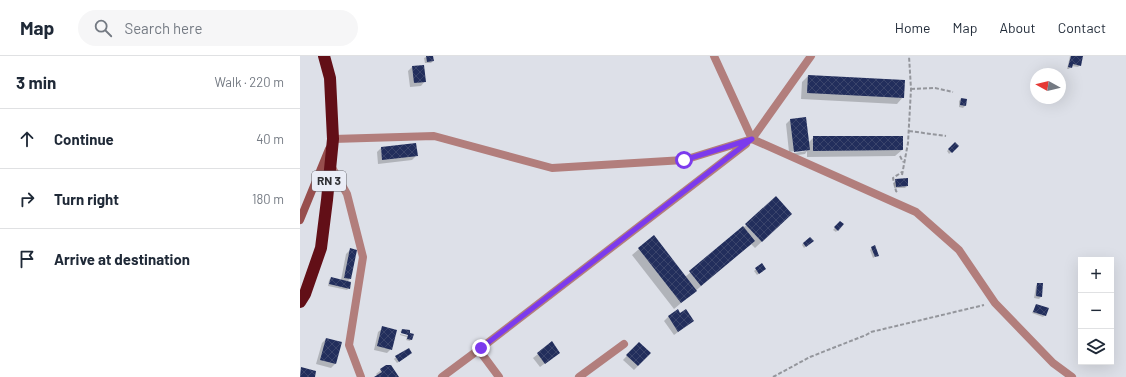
<!DOCTYPE html>
<meta charset="utf-8">
<style>
body{margin:0;font-family:Barlow,sans-serif;background:#f6f6f7;color:#1f2937}
.controls{position:absolute;right:12px;bottom:12px;display:grid;overflow:hidden;border-radius:0px;box-shadow:0 4px 16px #0002}
.controls button{width:36px;height:36px;display:grid;place-items:center;padding:0;border:0;border-bottom:1px solid #e0e1e3;background:#fff;color:#1f2937;font:20px sans-serif}
.compass{position:absolute;left:730px;top:12px;width:36px;height:36px;border-radius:50%;background:#fff;box-shadow:0 4px 16px #0002;rotate:278deg}
.stop{position:absolute;width:12px;height:12px;margin:-9px;border:3px solid #7c3aed;border-radius:50%;background:#fff}
.stop.end{background:#7c3aed;border-color:#fff;box-shadow:0 1px 4px #0008}
.list{margin:0;padding:0;list-style:none}
h2{display:flex;justify-content:space-between;align-items:center;height:52px;margin:0;padding:0 16px;font-size:17px}
h2 small{font-size:13px;font-weight:400;color:#747a83}
.list li{display:grid;grid-template-columns:26px 1fr auto;gap:12px;align-items:center;box-sizing:border-box;height:60px;padding:0 16px;border-top:1px solid #e0e1e3}
.list b{display:block;font-size:15px;white-space:nowrap}
.list em{font-size:13px;font-style:normal;color:#747a83}
.icon{flex:none;width:22px;height:22px;fill:none;stroke:currentColor;stroke-width:2;stroke-linecap:round;stroke-linejoin:round}
.map{position:relative;flex:none;width:826px;height:321px;overflow:hidden}
header{display:flex;align-items:center;gap:24px;box-sizing:border-box;height:56px;padding:0 20px;background:#fff;border-bottom:1px solid #e0e1e3}
header strong{font-size:19px}
nav{display:flex;gap:22px;margin-inline-start:auto;font-size:14px}
.search{width:280px;height:36px;background:#f6f6f7;display:flex;align-items:center;gap:10px;box-sizing:border-box;padding:0 14px;border-radius:22px;color:#747a83;font-size:15px}
main{display:flex}
aside{flex:1;background:#fff}
.map>svg:first-child{display:block}
.shadow{fill:#0003}
.building{fill:url(#building-cross-hatch)}
.lines{fill:none;stroke-linecap:round;stroke-linejoin:round}
.path{stroke:#94969c;stroke-width:2;stroke-dasharray:4 2;stroke-linecap:butt}
.street{stroke:#b27e7c;stroke-width:8}
.secondary{stroke:#974e4d;stroke-width:8}
.highway{stroke:#620f17;stroke-width:12}
.route{stroke:#7c3aed;stroke-width:5}
.labels{text-anchor:middle;stroke-width:4;stroke-linejoin:round;paint-order:stroke}
.shield{fill:#eaedf6;stroke:#68696f;stroke-width:1}
.shield-label{font-size:12px;font-weight:bold;fill:#303135}
</style>
<header>
<strong>Map</strong>
<div class="search"><svg class="icon" aria-label="search" viewBox="0 0 24 24"><circle cx="10" cy="10" r="6"/><path d="M15 15l6 6"/></svg>Search here</div>
<nav><a>Home</a><a>Map</a><a>About</a><a>Contact</a></nav>
</header>
<main>
<aside>
<h2>3 min<small>Walk · 220 m</small></h2>
<ul class="list">
<li><svg class="icon" aria-label="ahead" viewBox="0 0 24 24"><path d="M12 20V5M6 11l6-6 6 6"/></svg><div><b>Continue</b></div><em>40 m</em></li>
<li><svg class="icon" aria-label="right" viewBox="0 0 24 24"><path d="M7 20v-9h11M14 6l5 5-5 5"/></svg><div><b>Turn right</b></div><em>180 m</em></li>
<li><svg class="icon" aria-label="arrive" viewBox="0 0 24 24"><path d="M6 21V4h12l-3 4 3 4H6"/></svg><div><b>Arrive at destination</b></div></li>
</ul>
</aside>
<div class="map">
<svg width="826" height="321" viewBox="0 0 826 321">
<defs>
<pattern id="building-cross-hatch" width="8" height="8" patternUnits="userSpaceOnUse"><rect width="8" height="8" fill="#222e5c"/><path d="M0 0l8 8M0 8l8-8" fill="none" stroke="#3a446b"/></pattern>
</defs>
<rect width="100%" height="100%" fill="#dde0e8"/>
<path class="shadow" d="M132 0 133 5 131 7H125L124 2 126 1Z
M770 0H782L780 9 778 11 771 10 769 13H767Z
M112 11 125 25 121 30 110 31 108 15Z
M508 20 604 25 603 41 597 48 501 43 502 26Z
M661 43 665 50 663 52 659 51V45Z
M490 64 508 87 514 81H602V94L595 100 507 101V95L505 98 490 100V98L506 95V93L489 96 486 68Z
M655 87 658 90 649 98 647 95Z
M115 88 116 100 112 104 78 108 77 96 81 92Z
M596 124 607 130 605 132H594V126Z
M476 141 484 165 455 192 451 188 374 253 332 199 339 193 385 221 443 172Z
M540 166 542 169 536 176 533 174Z
M512 185 504 192 502 189 503 187Z
M572 192 578 199 573 202 570 194Z
M50 194V223L47 226 49 232 47 234 28 230 29 224 31 222 41 224 46 198Z
M462 208 463 215 457 219 454 215Z
M738 228 741 241 739 243 734 242 736 230Z
M736 249 745 259 743 261 732 257Z
M380 259 393 265 374 279 364 265 368 261Z
M83 272 91 293 87 297 74 294 78 276Z
M102 274 108 278 111 283 110 285 106 284 107 281 100 279V278L108 280V278L100 276Z
M26 283 41 287 35 308 31 312 16 308 22 287Z
M335 291 338 310 334 314 323 304Z
M259 297 240 311 233 302 238 298Z
M109 299 97 307 94 303 96 301Z
M81 314 98 321H76L78 320 76 318Z"/>
<path class="building" d="M126 0H133L134 5 127 6Z
M771 0H783L781 10 773 8 772 12 768 11Z
M124 9 126 26 114 27 112 10Z
M508 19 605 24 604 42 507 37Z
M661 42 667 43 666 50 660 49Z
M506 61 510 94 494 96 490 63Z
M513 80H603V94L513 95Z
M655 86 659 90 652 97 648 93Z
M116 87 118 100 82 104 81 91Z
M608 122V130L596 131 595 123Z
M476 140 492 158 462 186 445 168Z
M540 165 544 168 538 175 534 171Z
M443 170 455 185 401 230 389 215Z
M354 179 397 235 381 247 338 192Z
M510 181 514 185 506 191 503 187Z
M575 189 579 200 575 201 571 191Z
M50 192 57 194 51 223 44 222Z
M462 207 466 213 459 218 455 212Z
M31 221 51 226 50 233 29 228Z
M737 227H743L742 241 736 240Z
M736 248 749 252 746 260 733 256Z
M378 253 380 257 386 253 394 265 378 276 368 260Z
M82 270 97 274 92 294 77 290Z
M102 273 110 274V277L114 278 112 284 107 283 108 279 101 277Z
M26 282 42 286 36 308 20 304Z
M252 285 260 297 245 308 237 297Z
M339 286 351 297 338 310 326 299Z
M109 292 112 297 99 306 95 300Z
M86 309H91L99 321H74L82 316 80 313Z
M1 311 16 315 15 321H0Z"/>
<g class="lines">
<path class="path" d="M611 33 635 32 653 36
M609 75 646 80
M600 100 603 106
M602 119 608 87 611 33 609 0
M597 136 596 135 593 122 602 116
M473 321 510 301 566 279 571 276 684 249"/>
<path class="street" d="M414 0 452 83 616 156 659 194 695 247 753 307 772 321
M33 83 134 80 252 112 384 104 452 83 511 0
M30 108 47 138 63 201 49 289 61 321
M179 294 199 321
M142 321 181 292 446 88
M279 321 324 288"/>
<path class="secondary" d="M0 164 29 93"/>
<path class="highway" d="M0 246 5 238 21 192 27 144 33 83 30 22 24 0"/>
</g>
<g class="lines">
<path class="route" d="M181 292 452 83 384 104"/>
</g>
<g class="labels">
<rect class="shield" x="12" y="115" width="34" height="20" rx="3"/>
<g class="shield-label">
<text x="29" y="129">RN 3</text>
</g>
</g>
</svg>
<div class="controls">
<button>+</button>
<button>−</button>
<button><svg class="icon" aria-label="layers" viewBox="0 0 24 24"><path d="M12 4l9 5-9 5-9-5zM3 14l9 5 9-5"/></svg></button>
</div>
<svg class="compass" viewBox="-18 -18 36 36"><path d="M0-13l5 13h-10z" fill="#e53935"/><path d="M0 13l5-13h-10z" fill="#747a83"/></svg>
<div class="stop" style="left:384px;top:104px"></div>
<div class="stop end" style="left:181px;top:292px"></div>
</div>
</main>
